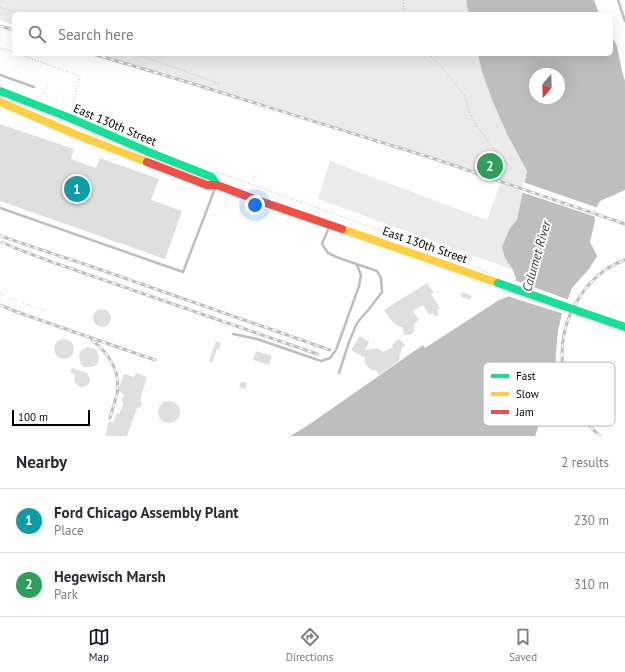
<!DOCTYPE html>
<style>
body{margin:0;font-family:"PT Sans",sans-serif;background:#f7f7f7;color:#2b2b33}
.compass{position:absolute;left:529px;top:68px;width:36px;height:36px;border-radius:50%;background:#fff;box-shadow:0 4px 16px #0002;rotate:199deg}
.scale{position:absolute;left:12px;bottom:10px;width:78px;box-sizing:border-box;padding-left:4px;border:2px solid #000;border-top:0;font-size:11px;line-height:14px;white-space:nowrap;color:#000;-webkit-text-stroke:3px #fff;paint-order:stroke}
.you{position:absolute;left:255px;top:205px;width:14px;height:14px;margin:-10px;border:3px solid #fff;border-radius:50%;background:#1a73e8;box-shadow:0 0 0 6px #1a73e833}
.badge{display:grid;place-items:center;width:26px;height:26px;border-radius:50%;background:#111827;color:#fff;font-size:13px;font-weight:700}
.pin{position:absolute;translate:-50% -50%;border:2px solid #fff;box-shadow:0 1px 4px #0006}
.list{margin:0;padding:0;list-style:none}
h2{display:flex;justify-content:space-between;align-items:center;height:52px;margin:0;padding:0 16px;font-size:17px}
h2 small{font-size:13px;font-weight:400;color:#7c7c81}
.list li{display:grid;grid-template-columns:26px 1fr auto;gap:12px;align-items:center;box-sizing:border-box;height:64px;padding:0 16px;border-top:1px solid #e1e1e2}
.list b{display:block;font-size:15px;white-space:nowrap}
.list p{margin:0;font-size:13px;white-space:nowrap;color:#7c7c81}
.list em{font-size:13px;font-style:normal;color:#7c7c81}
.icon{flex:none;width:22px;height:22px;fill:none;stroke:currentColor;stroke-width:2;stroke-linecap:round;stroke-linejoin:round}
.map{position:relative;flex:none;width:625px;height:436px;overflow:hidden}
.search{position:absolute;background:#fff;box-shadow:0 4px 16px #0002;left:12px;right:12px;top:12px;height:44px;display:flex;align-items:center;gap:10px;box-sizing:border-box;padding:0 14px;border-radius:6px;color:#7c7c81;font-size:15px}
.sheet{height:180px;background:#fff}
nav{display:flex;justify-content:space-around;align-items:center;box-sizing:border-box;height:56px;border-top:1px solid #e1e1e2;background:#fff;font-size:11px;color:#7c7c81}
nav a{display:grid;justify-items:center;gap:2px}
nav .on{color:#111827}
.map>svg:first-child{display:block}
.green{fill:#ebebeb}
.water{fill:#bebebe;fill-rule:evenodd}
.pier{fill:#fff}
.building{fill:#dfdfdf}
.lines{fill:none;stroke-linecap:round;stroke-linejoin:round}
.path{stroke:#b9b9b9;stroke-width:1;stroke-dasharray:1 2;stroke-linecap:butt}
.lane{stroke:#bebebe;stroke-width:2.5}
.fast{stroke:#16e098;stroke-width:8}
.slow{stroke:#ffcf43;stroke-width:8}
.jam{stroke:#f24e42;stroke-width:8}
.rail-casing{stroke:#bebebe;stroke-width:3}
.rail{stroke:#fff;stroke-width:1.5;stroke-dasharray:4.5;stroke-linecap:butt}
.fast-bridge{stroke:#16e098;stroke-width:8}
.labels{text-anchor:middle;stroke-width:4;stroke-linejoin:round;paint-order:stroke}
.street-label{font-size:12px;fill:#000;stroke:#fff}
.water-label{font-size:13px;font-style:italic;fill:#434343;stroke:#fff}
.key{fill:#fff;stroke:#b2b2b2;stroke-width:1}
.key-label{font-size:11px;fill:#000}
</style>
<div class="map">
<svg width="625" height="436" viewBox="0 0 625 436">
<rect width="100%" height="100%" fill="#fff"/>
<path class="green" d="M0 0H466L469 14H14V25L0 20Z
M98 54H478L482 72 493 102 507 134 527 171 517 220 510 228 505 258 513 270 318 199 330 161 487 220 501 181 398 147 131 65Z"/>
<path class="water" d="M466 0H594L599 14H469Z
M611 35 617 46 622 71 625 81V190L600 201 594 212 595 221 590 242 597 256 589 269 572 288 562 314 558 331 556 354 554 383 535 436H290L307 426 423 345 425 348 499 300 510 296 516 278 513 270 505 258 502 247 510 228 517 220 527 171 507 134 493 102 482 72 478 54H611ZM535 74H559V98H535Z"/>
<path class="pier" d="M523 182 598 208 596 213V217L521 192Z
M514 280 569 300 564 314 510 297 508 295Z"/>
<path class="building" d="M0 124 74 149 71 159 96 168 100 158 159 179 151 200 182 211 165 259 0 201Z
M427 283 434 293 431 294 440 308 437 310 439 314 435 317 433 313 429 315 423 305 413 311 419 320 414 324V332L410 335H404L403 328 394 324 384 310Z
M462 292 472 296 469 300 460 296Z
M93 318a9 9 0 1 1 18 0a9 9 0 1 1-18 0Z
M360 336 369 342 365 350 377 348 383 352 393 347 392 345 398 339 401 341V340L405 345 402 348 399 359 400 360 379 375 376 370H373L369 368 365 363V358L351 350Z
M54 349a10 10 0 1 1 20 0a10 10 0 1 1-20 0Z
M216 341 221 343 219 350 217 349 212 363 209 361Z
M88 347 95 349 97 351 99 358 97 364 94 366 91 367H84L80 362 79 354 82 350Z
M256 351 272 356 269 365 253 360Z
M72 368 87 373 90 378V381L88 385 83 387H80L76 384 74 379 75 374 70 372Z
M136 373 147 377 140 400 142 403V405L141 407 137 408 127 436H108L105 435 109 421 113 423 117 413 119 414 123 405 122 400 124 395 121 393V392L118 391 124 374 134 377Z
M241 382 247 383 245 389 239 387Z
M158 412a11 11 0 1 1 22 0a11 11 0 1 1-22 0Z"/>
<g class="lines">
<path class="path" d="M403 0 404 14
M0 7 20 14
M0 48 14 52
M18 54 80 76 73 103 72 112
M136 54 221 84
M429 54 442 67 464 95 470 113 476 125 501 158 512 168
M44 94 48 84
M217 172 393 235 491 274
M0 294 4 295
M9 298 18 301
M23 303 32 306
M37 308 46 311"/>
<path class="lane" d="M618 0 625 21
M0 75 34 87
M0 208 183 272 216 186
M329 227 322 244 328 253 339 258 377 271 381 278 382 292 369 309 357 323 349 342 339 373
M233 334 257 339 321 361 330 358 336 350 359 286 361 275 357 265"/>
<path class="fast" d="M0 91 70 118 151 153 212 177 217 185
M581 312 625 327"/>
<path class="slow" d="M0 102 77 135 147 162
M342 229 498 283"/>
<path class="jam" d="M147 162 207 185H217L257 200 342 229"/>
<g class="rail-casing">
<path id="rail" d="M0 26 14 30
M93 54 184 81 435 159 625 224
M0 236 90 266 330 350
M2 242 15 248 52 262 317 354
M0 305 17 312 155 360
M92 340C109 353 121 372 117 394 115 402 112 410 110 418
M600 436C556 397 549 335 586 288 596 276 610 265 625 260"/>
</g>
<use href="#rail" class="rail"/>
<path class="fast-bridge" d="M498 283 581 312"/>
</g>
<g class="labels">
<g class="street-label">
<text transform="translate(115 125) rotate(23)" y="4">East 130th Street</text>
<text transform="translate(425 245) rotate(19)" y="4">East 130th Street</text>
</g>
<g class="water-label">
<text transform="translate(536 256) rotate(-74)" y="5">Calumet River</text>
</g>
</g>
<rect x="483" y="362" width="132" height="64" rx="6" class="key"/>
<rect x="491" y="374" width="18" height="4" fill="#16e098"/>
<rect x="491" y="392" width="18" height="4" fill="#ffcf43"/>
<rect x="491" y="410" width="18" height="4" fill="#f24e42"/>
<g class="key-label">
<text x="516" y="380">Fast</text>
<text x="516" y="398">Slow</text>
<text x="516" y="416">Jam</text>
</g>
</svg>
<svg class="compass" viewBox="-18 -18 36 36"><path d="M0-13l5 13h-10z" fill="#e53935"/><path d="M0 13l5-13h-10z" fill="#7c7c81"/></svg>
<div class="scale">100 m</div>
<div class="you"></div>
<div class="pin badge" style="left:77px;top:189px;background:#0f9aa8">1</div>
<div class="pin badge" style="left:490px;top:166px;background:#2e9e5b">2</div>
<div class="search"><svg class="icon" aria-label="search" viewBox="0 0 24 24"><circle cx="10" cy="10" r="6"/><path d="M15 15l6 6"/></svg>Search here</div>
</div>
<section class="sheet">
<h2>Nearby<small>2 results</small></h2>
<ul class="list">
<li><span class="badge" style="background:#0f9aa8">1</span><div><b>Ford Chicago Assembly Plant</b><p>Place</p></div><em>230 m</em></li>
<li><span class="badge" style="background:#2e9e5b">2</span><div><b>Hegewisch Marsh</b><p>Park</p></div><em>310 m</em></li>
</ul>
</section>
<nav>
<a class="on"><svg class="icon" aria-label="map" viewBox="0 0 24 24"><path d="M3 6l6-2 6 2 6-2v14l-6 2-6-2-6 2zM9 4v14M15 6v14"/></svg>Map</a>
<a><svg class="icon" aria-label="directions" viewBox="0 0 24 24"><path d="M12 3l9 9-9 9-9-9zM9 14v-3h6M13 9l2 2-2 2"/></svg>Directions</a>
<a><svg class="icon" aria-label="saved" viewBox="0 0 24 24"><path d="M7 4h10v16l-5-4-5 4z"/></svg>Saved</a>
</nav>
